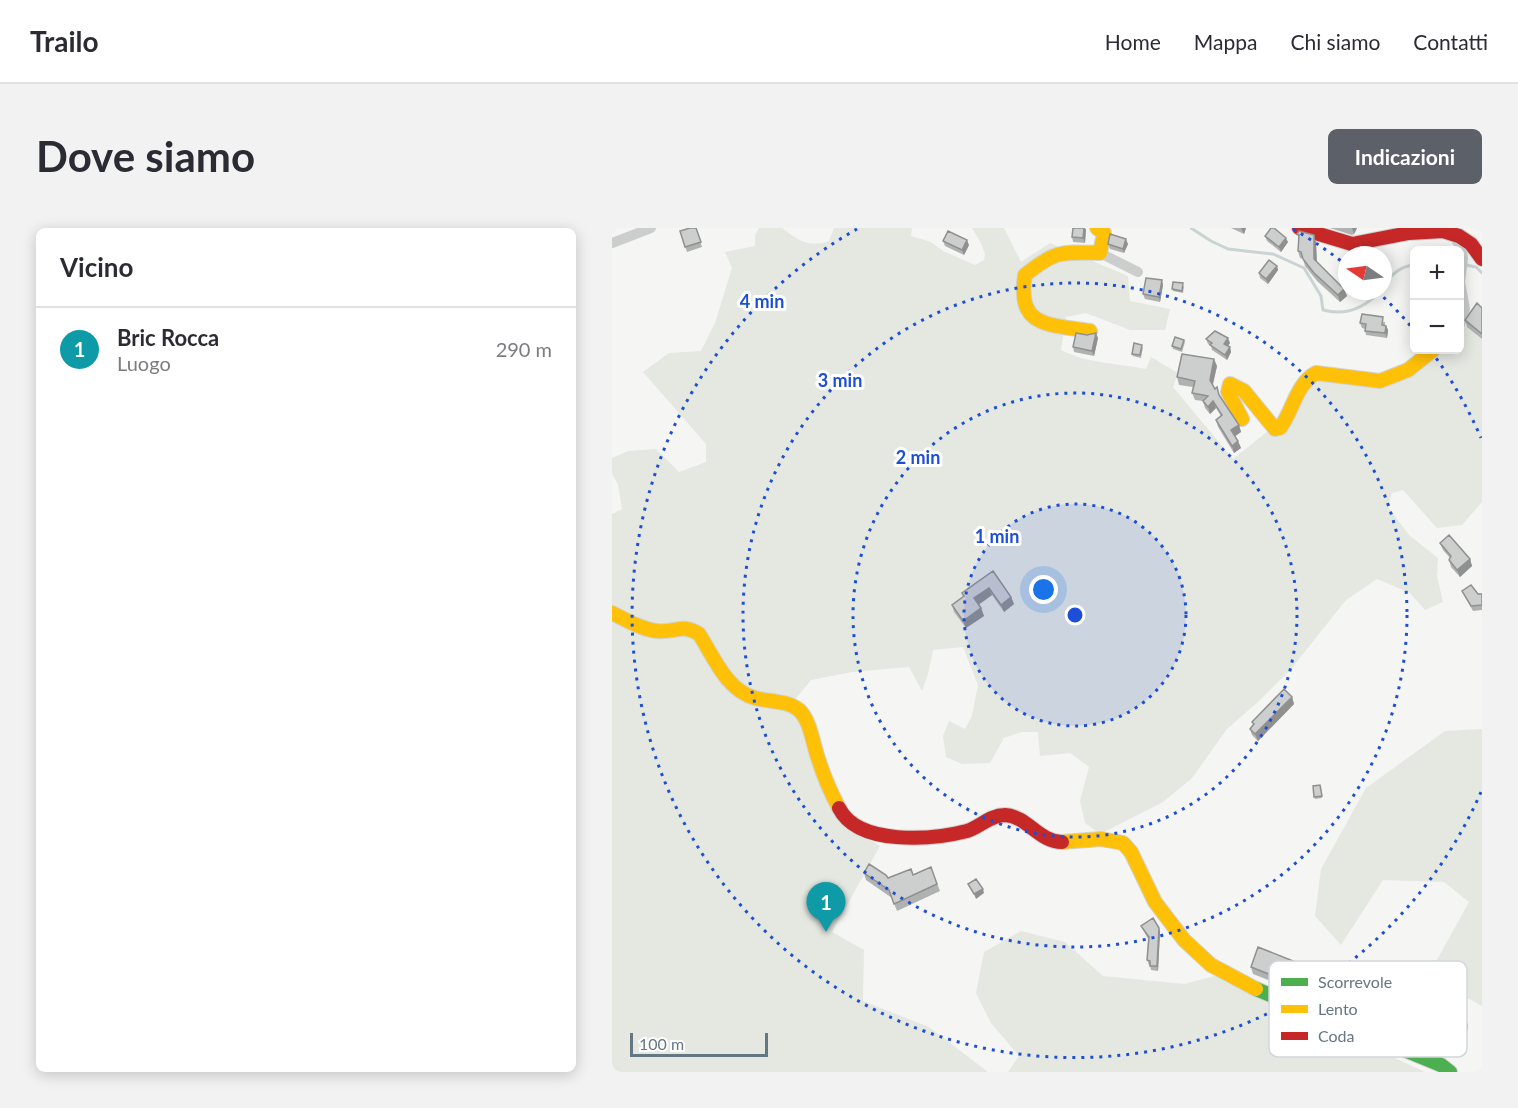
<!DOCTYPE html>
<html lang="it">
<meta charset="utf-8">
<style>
body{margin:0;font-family:Lato,sans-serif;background:#f2f2f3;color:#2b2b33}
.controls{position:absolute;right:18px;top:18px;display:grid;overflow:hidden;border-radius:9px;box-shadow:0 3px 15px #0003}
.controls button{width:54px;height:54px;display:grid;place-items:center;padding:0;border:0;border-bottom:2px solid #e1e1e2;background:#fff;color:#2b2b33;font:30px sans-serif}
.compass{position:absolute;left:726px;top:18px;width:54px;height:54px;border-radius:50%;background:#fff;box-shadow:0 3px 15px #0003;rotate:283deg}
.scale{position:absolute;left:18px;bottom:15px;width:138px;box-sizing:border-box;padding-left:6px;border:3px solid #657783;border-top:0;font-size:16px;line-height:21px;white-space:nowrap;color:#657783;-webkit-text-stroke:4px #fff;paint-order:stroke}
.you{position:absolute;left:432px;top:362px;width:21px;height:21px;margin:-15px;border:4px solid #fff;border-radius:50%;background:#1a73e8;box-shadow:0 0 0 9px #1a73e833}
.badge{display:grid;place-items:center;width:39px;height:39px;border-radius:50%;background:#5c6169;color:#fff;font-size:20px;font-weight:700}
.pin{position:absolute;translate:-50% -50px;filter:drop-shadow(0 2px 3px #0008)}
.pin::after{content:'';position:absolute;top:32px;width:21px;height:18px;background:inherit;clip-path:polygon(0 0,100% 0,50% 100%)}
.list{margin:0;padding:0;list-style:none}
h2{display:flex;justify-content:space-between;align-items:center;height:78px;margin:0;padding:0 24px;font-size:26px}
h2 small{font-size:20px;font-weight:400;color:#7c7c81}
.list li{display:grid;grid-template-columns:39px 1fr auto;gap:18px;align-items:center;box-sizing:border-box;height:84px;padding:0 24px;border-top:2px solid #e1e1e2}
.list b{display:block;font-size:22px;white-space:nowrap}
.list p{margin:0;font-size:20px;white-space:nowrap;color:#7c7c81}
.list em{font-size:20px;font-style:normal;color:#7c7c81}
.map{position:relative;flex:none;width:870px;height:844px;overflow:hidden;border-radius:9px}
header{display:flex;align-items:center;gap:36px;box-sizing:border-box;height:84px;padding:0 30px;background:#fff;border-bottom:2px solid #e1e1e2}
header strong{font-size:28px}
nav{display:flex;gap:33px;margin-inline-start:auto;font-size:21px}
.intro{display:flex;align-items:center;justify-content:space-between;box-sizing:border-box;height:144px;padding:0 36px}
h1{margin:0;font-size:42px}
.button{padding:15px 27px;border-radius:9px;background:#5c6169;color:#fff;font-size:21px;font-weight:700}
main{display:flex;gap:36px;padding:0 36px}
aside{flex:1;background:#fff;border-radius:9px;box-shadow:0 3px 15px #0003}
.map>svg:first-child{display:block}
.green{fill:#e4e8e1}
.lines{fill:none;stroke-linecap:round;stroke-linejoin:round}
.stream{stroke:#cad3d4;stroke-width:3}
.fast-casing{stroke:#d2d3d4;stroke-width:16}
.slow-casing{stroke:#d2d3d4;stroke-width:16}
.jam-casing{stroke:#d2d3d4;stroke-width:16}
.street{stroke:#cccece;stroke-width:10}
.fast{stroke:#4caf50;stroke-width:14}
.slow{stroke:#ffc107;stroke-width:14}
.jam{stroke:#c62828;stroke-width:14}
.wall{fill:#b0b1b1}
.shaded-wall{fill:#909090}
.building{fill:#cdcece;stroke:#909090;stroke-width:1.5}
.ring{fill:none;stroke:#1d4ed8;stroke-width:3;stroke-dasharray:3 6}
.key{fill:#fff;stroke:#d1d6da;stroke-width:1.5}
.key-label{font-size:16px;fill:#657783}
.centre{fill:#1d4ed8;stroke:#fff;stroke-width:3}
.ring-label{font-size:18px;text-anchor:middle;font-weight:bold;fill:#1d4ed8;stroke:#fff;stroke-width:6;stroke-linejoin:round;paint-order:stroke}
</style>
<header>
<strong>Trailo</strong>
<nav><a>Home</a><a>Mappa</a><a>Chi siamo</a><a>Contatti</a></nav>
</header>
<div class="intro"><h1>Dove siamo</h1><a class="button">Indicazioni</a></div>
<main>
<aside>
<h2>Vicino<small></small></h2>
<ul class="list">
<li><span class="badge" style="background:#0f9aa8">1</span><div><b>Bric Rocca</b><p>Luogo</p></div><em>290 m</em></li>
</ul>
</aside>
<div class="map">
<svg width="870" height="844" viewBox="0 0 870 844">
<rect width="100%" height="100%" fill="#f5f5f3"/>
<path class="green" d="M147 0H170C186 12 196 20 217 13L222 0H300L299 8 319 14 331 23 363 37 372 32 373 26 369 15 360 0H392L409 34 438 15 516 48 518 73 558 81 553 102H518L474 85 454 89 449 122C477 136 504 135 534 141L539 129 566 145 561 159 621 231 656 203 662 206 702 151 799 147 829 122H848V105L854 98 870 111V274L850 297 825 300 791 262 780 265 776 279 797 307 826 330 825 348 831 374 813 382 798 365 765 351 734 372 679 441 647 473 615 501 580 550 551 574 488 606 473 595 468 573 477 539 458 525 428 528 426 504H410L392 510 378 535 350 536 334 529 331 508 337 493 353 501 360 488 366 457 351 419 321 422 316 446 310 463 297 439 240 444 199 452 181 474 138 463 120 447 91 402 32 395 0 380V286L10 281 6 256 0 246V230L16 223 44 221 67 244 94 234V216L31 144 57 125 89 123 103 95 120 40 113 24 143 18V7Z
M0 388 83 406 120 459 171 481 187 490 235 599 268 618 220 704 252 722 251 773 317 799 376 844H0Z
M870 501V778L816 748 857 674 832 654 771 652 729 717 703 688 709 641 754 560 833 503Z
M409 703 453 714 491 748 572 756 603 748 643 769 707 795 813 844H396L407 828 379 795 364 765 372 724Z"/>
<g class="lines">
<path class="stream" d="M579 0 599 13 616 21 661 26 692 40 709 68 711 82C734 88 752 81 768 63
M854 37 864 39 870 45
M771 59C779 47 788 38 802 37"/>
<g class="fast-casing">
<path id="fast" d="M644 761 829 837 838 844"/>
</g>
<g class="slow-casing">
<path id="slow" d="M478 103C437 96 404 100 413 47 444 22 450 24 488 25L492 5 485 0
M630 191 616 164 618 156 632 163 663 201 668 200C681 183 684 156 704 145L768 153 796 142 821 122
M0 385C14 392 29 401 45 403 63 405 70 395 87 406 102 429 114 462 143 470 157 474 175 472 187 482 199 493 201 518 207 533 212 549 219 565 227 580
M450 614 489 611 511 615 519 624 543 674 572 712 599 737 644 761"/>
</g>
<g class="jam-casing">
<path id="jam" d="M687 0 740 16 797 5 831 3 847 8 859 16 870 31
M227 580C246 618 320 612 355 603 368 599 378 587 393 587 415 588 427 614 450 614"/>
</g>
<path class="street" d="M841 5 850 23 851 30 848 54 853 81 848 97
M0 15 39 0
M488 25 526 44"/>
<use href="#fast" class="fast"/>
<use href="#slow" class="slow"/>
<use href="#jam" class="jam"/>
</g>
<path class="wall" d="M84 0 90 19 75 24 68 3Z
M619 0H634L632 6Z
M718 0H745L742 6 740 7Z
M474 1 473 15 461 14 460 9Z
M685 6 702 7 704 15 705 34 732 61 735 68 728 74 705 53 693 38 691 31 688 30 686 23 687 11Z
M653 8 676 14 669 24 655 13Z
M331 13 357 17 352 27 333 18Z
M496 16H516L512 25 498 21Z
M665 38 666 42 656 56 648 50 647 45Z
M551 57 548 74 533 71 531 66Z
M572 58 571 65 561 63 560 61Z
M870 80V111L855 99 853 92Z
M773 94V97L774 98 776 102 775 110 754 107 753 101 750 100 748 95Z
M486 110 482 128 462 124 461 119Z
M594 111 618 115 616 118 618 119 619 124 615 132 600 122 599 118 596 116Z
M572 112 573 114 570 124 561 121 560 118Z
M531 119 529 130 521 128 520 126Z
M605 138 601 157 627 197 629 204 623 208 629 220 622 225 606 199 604 192 609 188 604 180 598 186 593 180 591 173 583 172 580 165 581 159 567 157 565 149Z
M828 315 858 331 860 338 848 349 839 339 837 332 838 330 831 322Z
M381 343 399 369 402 376 392 384 380 367 367 376 369 380 372 388 354 400 342 384 340 377 351 369 350 365Z
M850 363 870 366V382L861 383Z
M680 469 682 476 646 513 640 507 638 501 641 497 640 494Z
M709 560 710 570 703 571 702 569Z
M319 639 328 663 285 683 280 670 254 652 252 645 276 650 301 647Z
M529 698 547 700 548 704 546 743 539 742 538 737H537L535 732 536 711Z
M639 739H696L699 747 691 766 641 746Z
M746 752 748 760 742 777 712 765 710 758Z
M778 765 780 773 779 776 791 779 794 787 790 800 756 790 754 783Z
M839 782 841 789 856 797 854 811 815 808 813 801Z"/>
<path class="shaded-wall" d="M472 0 474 1 473 15 471 10Z
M629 0H634L632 6Z
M740 0H745L742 6Z
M702 7 704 15 705 39 702 31Z
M674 10 676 14 669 24 667 19Z
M514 11 516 16 512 25 511 21Z
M355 12 357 17 352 27 350 22Z
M665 38 666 42 656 56 654 51Z
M550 52 551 57 548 74 547 69Z
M732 61 735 68 728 74 726 67Z
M774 98 776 102 775 110 773 105Z
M484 105 486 110 482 128 480 123Z
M616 110 618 115 614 121 612 116Z
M618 119 619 124 615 132 613 127Z
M602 131 605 138 600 159 598 152Z
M601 173 604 180 598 186 596 179Z
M627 197 629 204 622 209 619 202Z
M626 213 629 220 622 225 620 218Z
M858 331 860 338 848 349 845 342Z
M377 360 380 367 365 378 362 370Z
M399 369 402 376 392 384 389 377Z
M369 380 372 388 354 400 351 393Z
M680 469 682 476 646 513 643 506Z
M371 661 372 665 364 671 362 666Z
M547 700 548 704 546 743 545 738Z
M696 739 699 747 691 766 689 759Z
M746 752 748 760 742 777 739 769Z
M778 765 780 773 778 782 775 775Z
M791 779 794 787 790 800 787 792Z
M853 789 856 797 854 811 852 804Z"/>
<path class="building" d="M78 0H84L89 14 73 19 68 3Z
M461 0H472L471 10 460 9Z
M659 0H662L674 10 667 19 653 8Z
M336 3 355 12 350 22 331 13Z
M687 3 702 7V31L732 61 726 67 702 45 691 31 689 24 686 23 687 7 685 6Z
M498 6 514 11 511 21 496 16Z
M657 32 665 38 654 51 647 45Z
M534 50 550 52 547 69 531 66Z
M561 54 571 55 570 63 560 61Z
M865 75 870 80V106L853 92Z
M750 86 771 89 770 97 774 98 773 105 753 103 754 96 748 95Z
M603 103 616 110 612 116 618 119 613 127 598 117 600 115 594 111Z
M464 105 475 107 484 105 480 123 461 119Z
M563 109 572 112 569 121 560 118Z
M522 115 530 117 528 127 520 126Z
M570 126 602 131 598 152 603 161 605 159 607 167 627 197 619 202 626 213 620 218 604 192 610 187 601 173 596 179 591 173 596 168 580 165 583 153 565 149Z
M837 307 858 331 845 342 837 332 839 328 828 315Z
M381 343 399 369 389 377 377 360 362 370 369 380 351 393 340 377 352 368 350 365Z
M859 357 866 366H870V377L859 378 850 363Z
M672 461 680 469 643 506 638 501 642 496 640 494Z
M708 557 710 568 702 569 701 558Z
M257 636 274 647 276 650 299 641 301 647 319 639 325 656 282 676 277 662 252 645Z
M364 651 371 661 362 666 356 656Z
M541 690 547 700 545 738H538V733L535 732 537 709 529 698Z
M646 719 696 739 689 759 639 739Z"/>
<circle cx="463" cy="387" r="111" fill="#1d4ed8" fill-opacity=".12"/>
<g class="ring">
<circle cx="463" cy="387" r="111"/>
<circle cx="463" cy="387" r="222"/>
<circle cx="463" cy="387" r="332"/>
<path d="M869 564A443 443 0 1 1 245 1M681 1A443 443 0 0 1 733 36M765 63A443 443 0 0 1 802 102M819 123A443 443 0 0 1 869 210"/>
</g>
<rect x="657" y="733" width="198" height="96" rx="9" class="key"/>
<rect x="669" y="750" width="27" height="8" fill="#4caf50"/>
<rect x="669" y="777" width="27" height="8" fill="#ffc107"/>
<rect x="669" y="804" width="27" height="8" fill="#c62828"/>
<g class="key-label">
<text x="706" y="760">Scorrevole</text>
<text x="706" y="787">Lento</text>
<text x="706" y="814">Coda</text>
</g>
<circle cx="463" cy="387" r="9" class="centre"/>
<g class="ring-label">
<text x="150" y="80">4 min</text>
<text x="228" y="159">3 min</text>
<text x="306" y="236">2 min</text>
<text x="385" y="315">1 min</text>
</g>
</svg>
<div class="controls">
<button>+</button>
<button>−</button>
</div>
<svg class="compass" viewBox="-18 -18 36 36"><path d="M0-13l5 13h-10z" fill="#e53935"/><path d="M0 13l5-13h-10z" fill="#7c7c81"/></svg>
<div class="scale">100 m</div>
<div class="you"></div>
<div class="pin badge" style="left:214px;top:704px;background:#0f9aa8">1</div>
</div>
</main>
